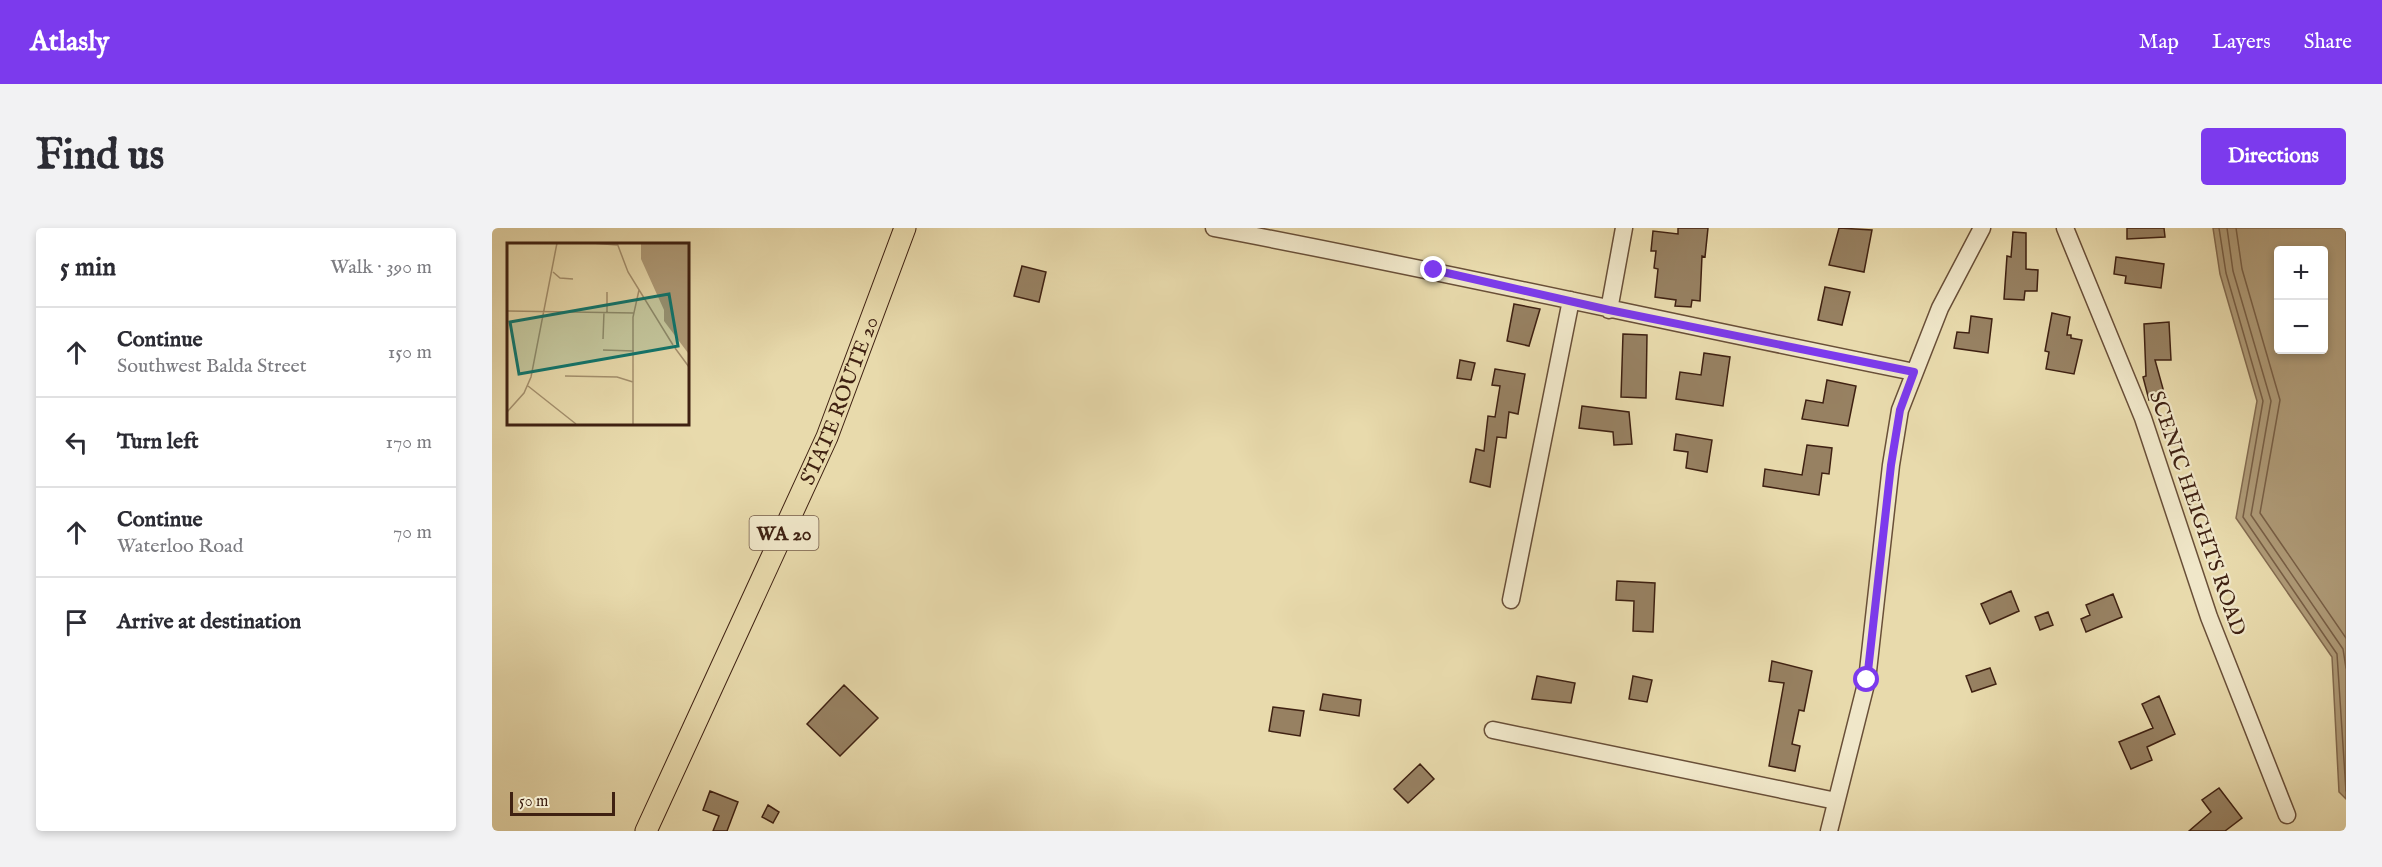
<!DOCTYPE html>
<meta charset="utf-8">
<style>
body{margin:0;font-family:"IM FELL English",serif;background:#f2f2f3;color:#2b2b33}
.controls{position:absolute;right:18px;top:18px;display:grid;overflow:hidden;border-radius:6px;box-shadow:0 3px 9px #0003}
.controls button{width:54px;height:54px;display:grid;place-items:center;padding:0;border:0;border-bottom:2px solid #e1e1e2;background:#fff;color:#2b2b33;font:30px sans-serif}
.scale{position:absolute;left:18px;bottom:15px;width:105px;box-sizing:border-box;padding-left:6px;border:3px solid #3f2112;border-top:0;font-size:16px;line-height:21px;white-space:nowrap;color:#3f2112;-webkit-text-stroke:4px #f0e7c9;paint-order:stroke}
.stop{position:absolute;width:18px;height:18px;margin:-14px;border:4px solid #7c3aed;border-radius:50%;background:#fff}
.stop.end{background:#7c3aed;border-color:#fff;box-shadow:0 2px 6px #0008}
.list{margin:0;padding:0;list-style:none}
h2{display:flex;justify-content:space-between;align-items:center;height:78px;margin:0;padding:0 24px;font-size:26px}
h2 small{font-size:20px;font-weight:400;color:#7c7c81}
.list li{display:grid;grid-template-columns:39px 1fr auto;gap:18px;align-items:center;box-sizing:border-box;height:90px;padding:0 24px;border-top:2px solid #e1e1e2}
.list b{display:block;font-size:22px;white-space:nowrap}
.list p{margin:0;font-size:20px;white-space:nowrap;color:#7c7c81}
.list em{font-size:20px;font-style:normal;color:#7c7c81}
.icon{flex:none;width:33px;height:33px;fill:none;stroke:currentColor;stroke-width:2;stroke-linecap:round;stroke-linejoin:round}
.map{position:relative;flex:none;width:1854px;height:603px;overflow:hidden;border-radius:6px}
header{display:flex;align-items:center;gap:36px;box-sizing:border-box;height:84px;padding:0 30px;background:#7c3aed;color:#fff}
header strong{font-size:28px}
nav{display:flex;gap:33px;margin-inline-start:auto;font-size:21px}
.intro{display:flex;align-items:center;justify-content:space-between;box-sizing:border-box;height:144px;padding:0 36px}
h1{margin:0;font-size:42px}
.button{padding:15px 27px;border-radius:6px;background:#7c3aed;color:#fff;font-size:21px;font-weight:700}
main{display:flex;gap:36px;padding:0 36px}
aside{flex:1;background:#fff;border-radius:6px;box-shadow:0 3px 9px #0003}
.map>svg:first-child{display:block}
.water{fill:#af9b78;stroke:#826a4f;stroke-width:1.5;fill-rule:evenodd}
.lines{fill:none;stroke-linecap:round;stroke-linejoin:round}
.shore{stroke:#775e45;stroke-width:1.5}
.building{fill:#978162;stroke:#3f2112;stroke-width:1.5}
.minor-casing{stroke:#694f38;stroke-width:19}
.major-casing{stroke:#3f2112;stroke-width:23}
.minor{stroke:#f0e7c9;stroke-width:16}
.major{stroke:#e8daac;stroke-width:21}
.route{stroke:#7c3aed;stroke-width:8}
.labels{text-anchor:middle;stroke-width:4.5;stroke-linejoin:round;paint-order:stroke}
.shield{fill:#f0e7c9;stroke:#745c49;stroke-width:1.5}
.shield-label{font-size:20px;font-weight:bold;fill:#3f2112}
.street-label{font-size:21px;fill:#3f2112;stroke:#f0e7c9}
.inset-road{fill:none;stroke:#a4906e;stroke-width:1.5}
.view{fill:#0f766e;fill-opacity:0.15;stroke:#0f766e;stroke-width:3}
.inset-edge{fill:none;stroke:#3f2112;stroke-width:3}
</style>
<header>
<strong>Atlasly</strong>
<nav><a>Map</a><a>Layers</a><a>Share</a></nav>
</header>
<div class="intro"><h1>Find us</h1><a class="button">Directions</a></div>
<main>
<aside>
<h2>5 min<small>Walk · 390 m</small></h2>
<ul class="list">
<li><svg class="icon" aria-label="ahead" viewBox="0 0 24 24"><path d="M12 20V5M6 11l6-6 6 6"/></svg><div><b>Continue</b><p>Southwest Balda Street</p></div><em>150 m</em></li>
<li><svg class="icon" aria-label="left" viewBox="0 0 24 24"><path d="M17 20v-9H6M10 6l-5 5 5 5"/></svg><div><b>Turn left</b></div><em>170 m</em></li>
<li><svg class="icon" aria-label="ahead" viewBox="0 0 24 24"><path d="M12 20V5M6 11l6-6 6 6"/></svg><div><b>Continue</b><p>Waterloo Road</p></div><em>70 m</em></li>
<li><svg class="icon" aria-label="arrive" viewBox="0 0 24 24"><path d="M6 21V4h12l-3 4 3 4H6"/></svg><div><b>Arrive at destination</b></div></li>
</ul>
</aside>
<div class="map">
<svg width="1854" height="603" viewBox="0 0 1854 603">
<rect width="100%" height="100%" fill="#e8daac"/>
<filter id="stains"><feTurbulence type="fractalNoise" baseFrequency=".00333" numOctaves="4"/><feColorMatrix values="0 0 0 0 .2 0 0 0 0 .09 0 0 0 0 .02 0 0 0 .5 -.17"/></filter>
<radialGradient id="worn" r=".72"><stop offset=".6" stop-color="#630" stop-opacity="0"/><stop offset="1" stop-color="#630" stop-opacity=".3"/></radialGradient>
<path class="water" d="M1721 0H1854V571L1847 564 1840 429 1744 290 1765 173 1728 46ZM1786 22H1832V122H1786Z"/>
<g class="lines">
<path class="shore" d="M1727 0 1734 45 1771 173 1751 289 1845 426 1854 563
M1735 0 1741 43 1779 173 1759 287 1851 421 1854 440
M1744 0 1750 41 1788 172 1768 285 1854 410"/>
</g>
<path class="building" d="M1186 0H1216L1213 29 1210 28 1208 73 1200 72 1199 79 1183 78 1184 72 1163 69 1166 41 1162 40 1164 23H1159L1161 3 1186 6Z
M1347 0 1380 2 1372 44 1337 37Z
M1635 0H1672L1673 9 1635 11Z
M1521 4 1534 5V41L1546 42 1545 63H1533L1532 72 1512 71 1515 28 1519 29Z
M1624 29 1672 36 1669 60 1633 55 1634 48 1622 46Z
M530 38 554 44 547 74 522 68Z
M1333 59 1358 64 1350 97 1326 92Z
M1022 76 1048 81 1037 118 1015 113Z
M1560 85 1578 89 1575 107H1579V110L1590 112 1582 146 1554 141 1557 124 1553 123Z
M1479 88 1500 91 1496 125 1462 120 1465 104 1477 105Z
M1677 94 1679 132H1663L1673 168 1657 172 1651 149 1654 148 1652 96Z
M1131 106 1155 107 1154 170 1129 169Z
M1212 125 1238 129 1231 178 1184 171 1188 144 1209 147Z
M968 132 983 135 979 152 965 150Z
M1003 141 1033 146 1026 186 1017 184 1014 210 1005 209 998 259 978 254 984 221 992 223 996 188 1003 189 1008 158 1000 157Z
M1335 152 1364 158 1356 198 1310 191 1314 172 1331 175Z
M1090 178 1137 184 1140 216 1122 217 1121 204 1087 200Z
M1184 206 1220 212 1215 244 1194 240 1196 224 1182 222Z
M1315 217 1340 220 1337 246 1330 245 1327 267 1271 258 1273 241 1310 247Z
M1125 353 1163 355 1161 404 1141 403 1142 373 1124 372Z
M1519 363 1527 383 1498 396 1489 376Z
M1621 366 1630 389 1594 404 1589 391 1598 387 1594 377Z
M1556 384 1561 397 1548 402 1543 389Z
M1280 433 1320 443 1312 483 1307 482 1300 516 1308 518 1303 543 1277 538 1292 455 1277 453Z
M1498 440 1504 456 1480 464 1474 448Z
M1045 448 1083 455 1079 475 1040 471Z
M1141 448 1160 452 1155 474 1137 471Z
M352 457 386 490 348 528 315 496Z
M831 466 869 472 867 488 828 482Z
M1667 468 1683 506 1655 519 1660 532 1639 541 1627 514 1661 500 1650 476Z
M781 479 812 483 808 508 777 503Z
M928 536 942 551 916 575 902 561Z
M1727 560 1750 590 1733 603H1697L1719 584 1710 572Z
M218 563 246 574 235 603H221L227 588 211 582Z
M276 577 287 584 281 595 270 589Z"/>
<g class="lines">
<g class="minor-casing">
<path id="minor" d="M722 0C956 44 1188 97 1422 144
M1573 0 1651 190 1717 389 1795 587
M1117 82 1132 0
M1019 372 1079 72
M1001 502 1344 573
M1337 603 1375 452 1399 237 1408 182 1448 80 1490 0"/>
</g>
<g class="major-casing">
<g id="major">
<path id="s1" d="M154 603 335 209 413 0"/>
</g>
</g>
<use href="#minor" class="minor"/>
<use href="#major" class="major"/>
</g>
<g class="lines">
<path class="route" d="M942 42 1117 82 1422 144 1408 182 1399 237 1375 452"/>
</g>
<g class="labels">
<rect class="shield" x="257.5" y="288" width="69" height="34" rx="4.5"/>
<g class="shield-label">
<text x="292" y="312">WA 20</text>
</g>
<g class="street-label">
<text dy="7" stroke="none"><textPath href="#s1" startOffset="472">STATE ROUTE 20</textPath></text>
<text transform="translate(1706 285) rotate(71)" y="7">SCENIC HEIGHTS ROAD</text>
</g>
</g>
<g transform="translate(15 15)">
<rect width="182" height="182" fill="#e8daac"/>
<path d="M134 0H181V110L157 78V67L134 16Z" fill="#af9b78"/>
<path class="inset-road" d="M85 0 110 2M110 0 121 29 166 102M46 29 53 35 66 36M0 68 127 70M100 70V49M96 96 97 69M168 105 182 124M96 107 127 108M58 133 110 134 126 139M21 143 69 181M0 169 17 150 24 134 50 0M126 181V74L132 47"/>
<path class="view" d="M162 51 171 103 12 131 3 79Z"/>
<rect width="182" height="182" class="inset-edge"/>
</g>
<rect width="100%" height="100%" filter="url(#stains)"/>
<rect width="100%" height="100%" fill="url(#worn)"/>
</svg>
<div class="controls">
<button>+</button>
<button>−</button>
</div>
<div class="scale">50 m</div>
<div class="stop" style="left:1375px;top:452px"></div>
<div class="stop end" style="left:942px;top:42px"></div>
</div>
</main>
